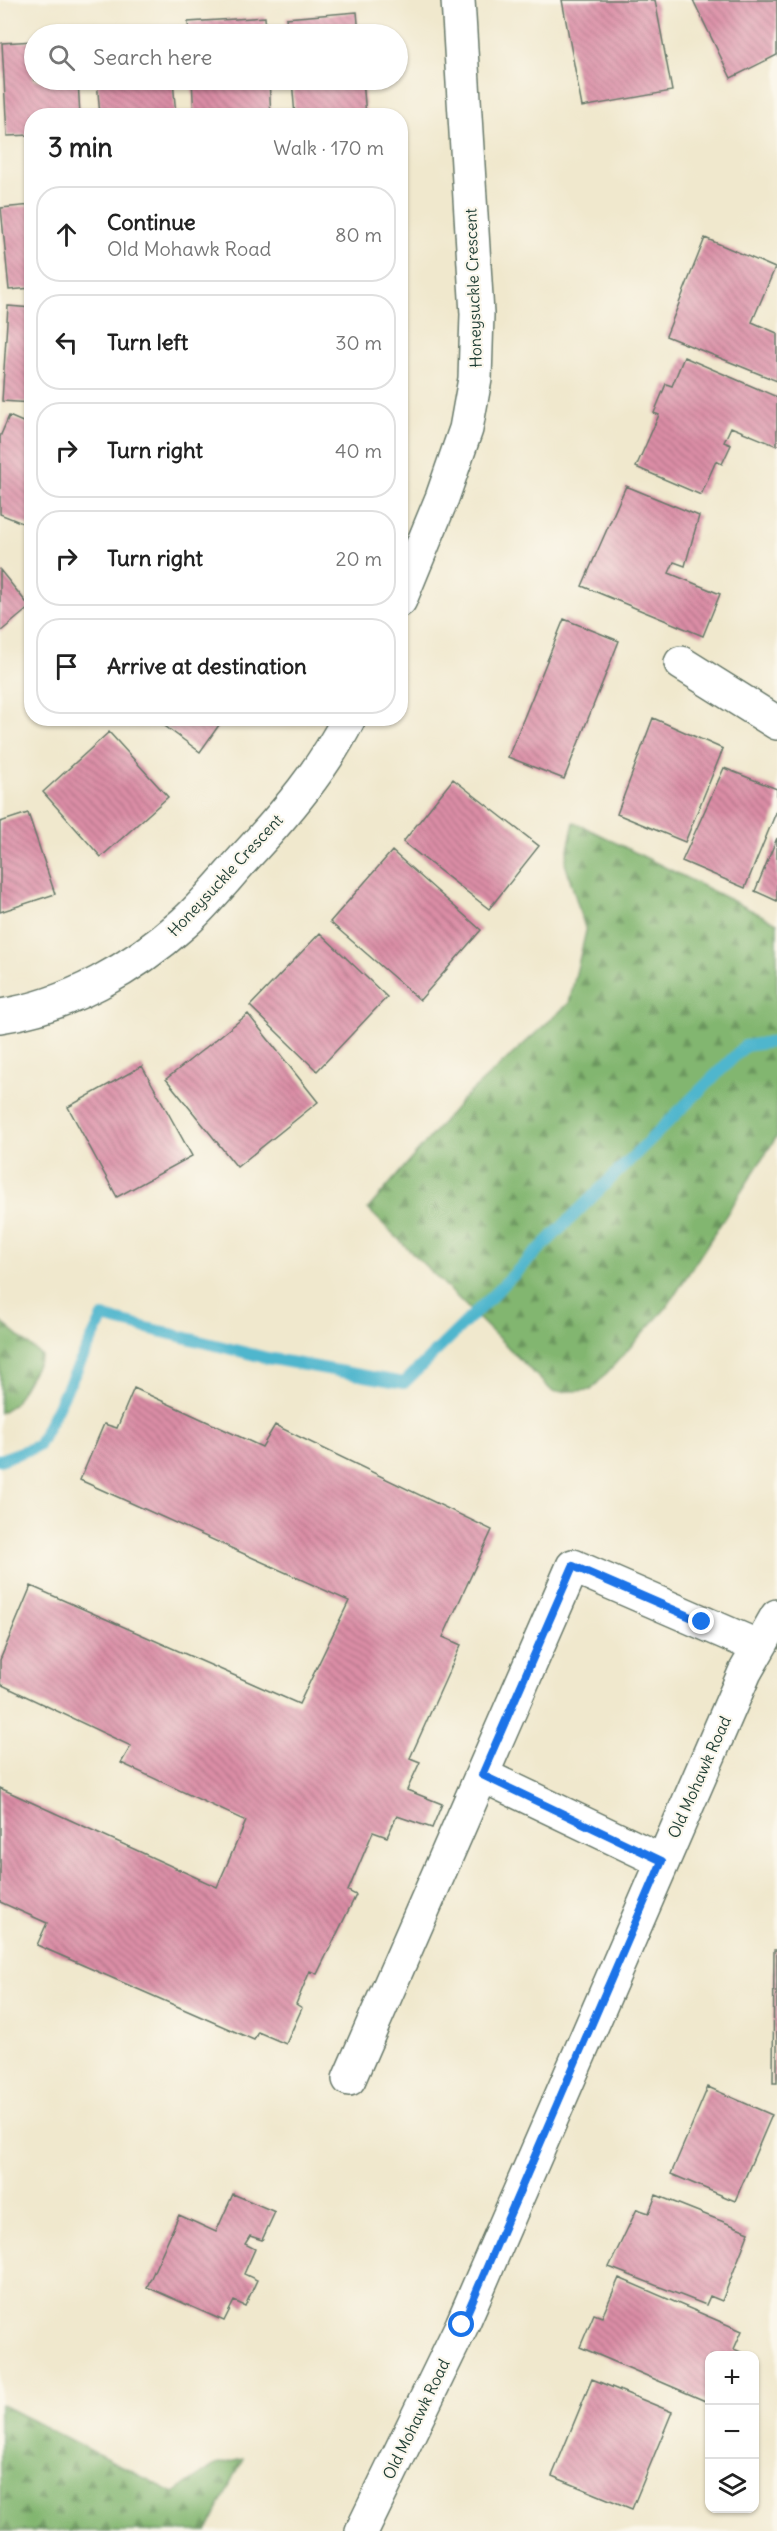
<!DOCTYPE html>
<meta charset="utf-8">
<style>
body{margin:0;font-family:Delius,sans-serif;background:#f2f2f2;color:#222}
.controls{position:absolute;right:18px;bottom:18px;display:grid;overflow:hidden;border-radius:12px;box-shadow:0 2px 4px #0004}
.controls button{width:54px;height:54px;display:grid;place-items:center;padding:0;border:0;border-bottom:2px solid #e0e0e0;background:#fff;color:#222;font:30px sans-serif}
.stop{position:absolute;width:18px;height:18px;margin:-14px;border:4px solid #1a73e8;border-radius:50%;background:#fff}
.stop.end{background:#1a73e8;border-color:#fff;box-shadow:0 2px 6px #0008}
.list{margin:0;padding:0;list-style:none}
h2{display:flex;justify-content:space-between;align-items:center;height:78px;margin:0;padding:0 24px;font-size:26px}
h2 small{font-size:20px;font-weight:400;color:#767676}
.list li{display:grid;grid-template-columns:39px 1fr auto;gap:18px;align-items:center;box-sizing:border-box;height:96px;margin:0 12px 12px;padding:0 12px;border:2px solid #e0e0e0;border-radius:24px}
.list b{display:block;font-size:22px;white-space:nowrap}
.list p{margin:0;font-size:20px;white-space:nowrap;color:#767676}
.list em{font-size:20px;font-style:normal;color:#767676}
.icon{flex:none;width:33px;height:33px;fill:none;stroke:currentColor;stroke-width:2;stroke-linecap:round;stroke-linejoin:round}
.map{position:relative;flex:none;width:777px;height:2531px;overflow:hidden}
.search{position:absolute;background:#fff;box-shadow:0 2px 4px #0004;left:24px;top:24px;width:384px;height:66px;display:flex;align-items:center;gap:15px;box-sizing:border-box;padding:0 21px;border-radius:33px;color:#767676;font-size:22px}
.panel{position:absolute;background:#fff;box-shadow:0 2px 4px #0004;left:24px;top:108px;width:384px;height:618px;border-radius:24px}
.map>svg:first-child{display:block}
.forest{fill:url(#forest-firs);stroke:#507a52;stroke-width:1.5}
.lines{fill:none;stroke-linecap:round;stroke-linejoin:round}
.stream{stroke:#4fb6cd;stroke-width:12}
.building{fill:url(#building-back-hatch)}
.minor-casing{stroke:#68796a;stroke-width:36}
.minor{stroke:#fff;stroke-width:33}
.route{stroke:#1a73e8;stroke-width:8}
.labels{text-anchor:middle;stroke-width:4.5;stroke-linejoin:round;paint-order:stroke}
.street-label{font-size:16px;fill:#1f3d34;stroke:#fbf7ec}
</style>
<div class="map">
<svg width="777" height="2531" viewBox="0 0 777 2531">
<defs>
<pattern id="forest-firs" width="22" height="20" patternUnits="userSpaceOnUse" patternTransform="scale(1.5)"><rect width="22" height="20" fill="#82b670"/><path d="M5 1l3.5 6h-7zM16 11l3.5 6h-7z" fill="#6a955d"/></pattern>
<pattern id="building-back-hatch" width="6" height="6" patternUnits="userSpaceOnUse" patternTransform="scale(1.5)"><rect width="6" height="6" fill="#db8da6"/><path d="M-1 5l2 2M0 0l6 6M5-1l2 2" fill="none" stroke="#b17488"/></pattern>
</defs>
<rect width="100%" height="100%" fill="#fbf7ec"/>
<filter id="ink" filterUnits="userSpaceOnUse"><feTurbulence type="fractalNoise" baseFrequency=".0167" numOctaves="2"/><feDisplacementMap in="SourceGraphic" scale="12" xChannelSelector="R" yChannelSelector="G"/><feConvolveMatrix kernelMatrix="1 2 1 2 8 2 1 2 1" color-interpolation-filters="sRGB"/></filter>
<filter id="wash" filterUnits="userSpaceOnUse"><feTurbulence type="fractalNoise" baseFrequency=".008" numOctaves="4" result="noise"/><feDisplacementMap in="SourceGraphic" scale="24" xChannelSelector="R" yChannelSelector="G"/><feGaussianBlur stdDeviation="1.35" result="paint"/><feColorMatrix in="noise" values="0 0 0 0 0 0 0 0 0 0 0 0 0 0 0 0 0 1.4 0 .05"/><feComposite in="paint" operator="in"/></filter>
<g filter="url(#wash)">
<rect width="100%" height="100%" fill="#f0e8cd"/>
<path class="forest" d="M574 822 777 923V1136L667 1307 591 1390 553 1392 368 1209 462 1100 569 1003 586 931 565 863Z
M0 1321 42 1356 14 1404 0 1413Z
M0 2404 174 2493 215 2465 243 2459 207 2531H0Z"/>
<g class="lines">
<path class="stream" d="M0 1460 38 1446 103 1317 267 1358 404 1383 745 1046 777 1041"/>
</g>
<g id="blocks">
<path class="building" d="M562 0H655L672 91 582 107Z
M693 0H777V55L731 78Z
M357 12 359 34H288L286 18Z
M265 17 266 34H189L188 22Z
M169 30 170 34H135V33Z
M34 41V80H78L80 116H32V135L7 136 2 43Z
M97 80H173L176 116H100Z
M192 80H269L271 116H194Z
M292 80H363L366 116H295Z
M32 205V288L9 290 1 208Z
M705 238 775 268 752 322 777 333V381L666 336Z
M8 306 32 308V403L2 401Z
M684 357 777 397V446L731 427 724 442 731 445 722 464 716 461 701 495 636 467 659 415 654 413 666 384 672 386Z
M9 416 32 426V527L0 514V437Z
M626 486 699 516 685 566 674 562 669 573 720 594 703 636 582 586Z
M0 570 30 607 0 632Z
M564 619 619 641 564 779 508 757Z
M154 718H224L200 752Z
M653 718 723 749 685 842 617 814Z
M109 732 168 797 101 857 43 792Z
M724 768 777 789V810L745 888 682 861Z
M453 779 539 846 489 909 403 842Z
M28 813 55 894 0 912V822Z
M777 838V901L755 891Z
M392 851 481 930 420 1000 330 922Z
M320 933 387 997 317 1071 250 1006Z
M248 1014 318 1102 237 1167 166 1079Z
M142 1066 192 1156 117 1197 68 1107Z
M134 1388 262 1447 275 1425 492 1530 443 1637 461 1645 410 1758 420 1762 407 1790 442 1804 432 1828 397 1816 387 1837 373 1832 348 1891 356 1895 317 1974 310 1971 296 2004 302 2008 286 2044 258 2032 254 2040 37 1945 47 1923 0 1902V1788L217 1887 246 1821 121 1763 131 1746 0 1684V1660L31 1586 299 1704 349 1601 80 1480 104 1424 117 1428Z
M774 1950H777V2083H773Z
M708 2087 772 2115 735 2201 671 2174Z
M233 2194 275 2212 262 2240 250 2236 245 2244 255 2249 244 2274 257 2280 245 2306 234 2301 224 2321 147 2287 179 2215 216 2232Z
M656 2195 749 2232 722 2301 710 2296 706 2305 609 2267 637 2209 649 2213Z
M619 2278 742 2331 734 2349 749 2356H710V2403L580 2347 594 2314 602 2317Z
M592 2379 672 2412 632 2509 552 2476Z"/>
</g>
</g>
<g filter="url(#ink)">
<use href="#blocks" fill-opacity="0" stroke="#68796a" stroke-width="1.5"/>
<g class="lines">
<g class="minor-casing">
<path id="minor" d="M400 600 442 498 466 429 475 379 477 314 458 0
M681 663 777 723
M0 1016C68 1006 134 968 184 923 206 903 226 878 246 856 285 814 323 770 349 718
M482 1775 662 1861
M349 2079 573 1566 759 1647
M362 2531 462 2325 745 1672 777 1616"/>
</g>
<use href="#minor" class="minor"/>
</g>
</g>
<g class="lines" filter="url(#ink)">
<path class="route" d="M462 2325 662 1861 482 1775 573 1566 702 1622"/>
</g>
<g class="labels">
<g class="street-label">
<text transform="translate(473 288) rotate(-92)" y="6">Honeysuckle Crescent</text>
<text transform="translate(225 875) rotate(-47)" y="6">Honeysuckle Crescent</text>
<text transform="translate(699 1777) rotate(-66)" y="6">Old Mohawk Road</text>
<text transform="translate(416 2419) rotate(-64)" y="6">Old Mohawk Road</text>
</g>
</g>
</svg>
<div class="controls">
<button>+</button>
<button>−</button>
<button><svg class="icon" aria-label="layers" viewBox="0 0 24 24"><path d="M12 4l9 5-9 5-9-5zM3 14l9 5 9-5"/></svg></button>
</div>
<div class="stop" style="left:462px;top:2325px"></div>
<div class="stop end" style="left:702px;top:1622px"></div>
<div class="search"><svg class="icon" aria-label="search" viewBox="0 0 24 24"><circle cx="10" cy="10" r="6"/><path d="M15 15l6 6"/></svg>Search here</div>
<section class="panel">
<h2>3 min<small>Walk · 170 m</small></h2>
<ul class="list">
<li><svg class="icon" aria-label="ahead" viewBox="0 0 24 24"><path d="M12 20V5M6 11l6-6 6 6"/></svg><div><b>Continue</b><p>Old Mohawk Road</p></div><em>80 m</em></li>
<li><svg class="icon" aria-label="left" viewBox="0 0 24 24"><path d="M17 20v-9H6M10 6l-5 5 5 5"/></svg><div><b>Turn left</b></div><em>30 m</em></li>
<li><svg class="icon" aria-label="right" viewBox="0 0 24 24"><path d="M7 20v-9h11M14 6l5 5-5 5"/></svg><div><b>Turn right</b></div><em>40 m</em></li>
<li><svg class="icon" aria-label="right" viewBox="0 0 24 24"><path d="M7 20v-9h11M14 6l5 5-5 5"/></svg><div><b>Turn right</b></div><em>20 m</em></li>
<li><svg class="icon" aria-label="arrive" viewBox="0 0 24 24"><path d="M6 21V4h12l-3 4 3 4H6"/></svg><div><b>Arrive at destination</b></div></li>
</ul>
</section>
</div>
